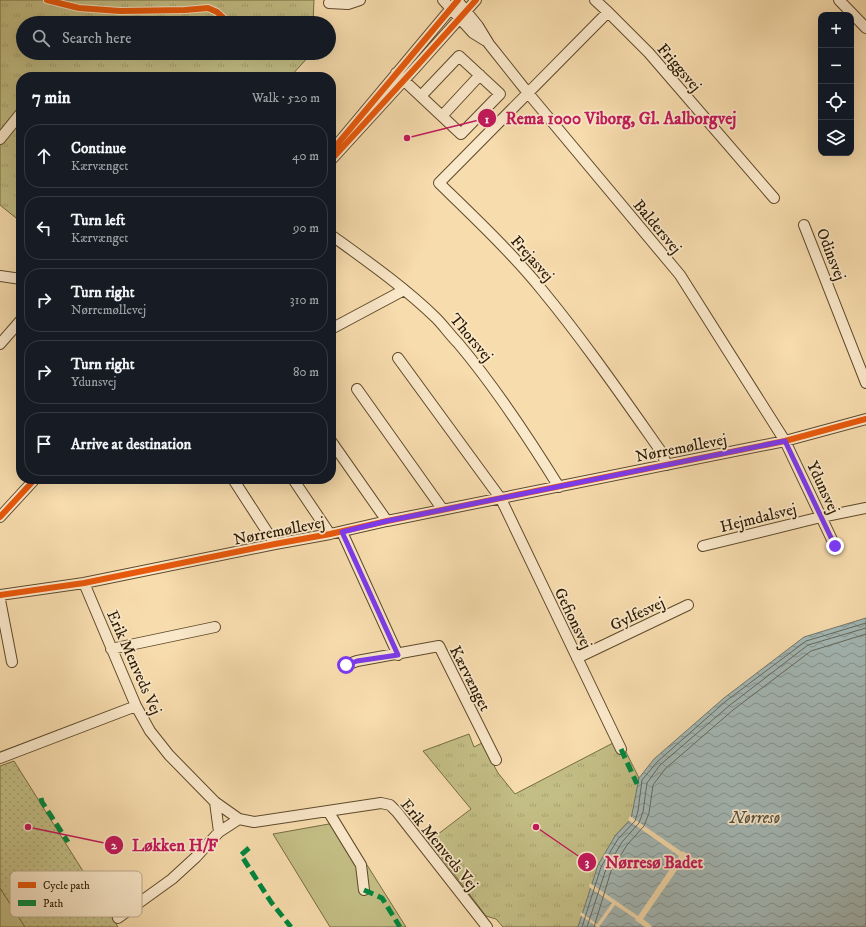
<!DOCTYPE html>
<meta charset="utf-8">
<style>
body{margin:0;font-family:"IM FELL DW Pica",serif;background:#20242c;color:#f1f3f6}
.controls{position:absolute;right:12px;top:12px;display:grid;overflow:hidden;border-radius:8px;box-shadow:0 4px 16px #0002}
.controls button{width:36px;height:36px;display:grid;place-items:center;padding:0;border:0;border-bottom:1px solid #363941;background:#171b24;color:#f1f3f6;font:20px sans-serif}
.stop{position:absolute;width:12px;height:12px;margin:-9px;border:3px solid #7c3aed;border-radius:50%;background:#fff}
.stop.end{background:#7c3aed;border-color:#fff;box-shadow:0 1px 4px #0008}
.list{margin:0;padding:0;list-style:none}
h2{display:flex;justify-content:space-between;align-items:center;height:52px;margin:0;padding:0 16px;font-size:17px}
h2 small{font-size:13px;font-weight:400;color:#9ea1a6}
.list li{display:grid;grid-template-columns:26px 1fr auto;gap:12px;align-items:center;box-sizing:border-box;height:64px;margin:0 8px 8px;padding:0 8px;border:1px solid #363941;border-radius:16px}
.list b{display:block;font-size:15px;white-space:nowrap}
.list p{margin:0;font-size:13px;white-space:nowrap;color:#9ea1a6}
.list em{font-size:13px;font-style:normal;color:#9ea1a6}
.icon{flex:none;width:22px;height:22px;fill:none;stroke:currentColor;stroke-width:2;stroke-linecap:round;stroke-linejoin:round}
.map{position:relative;flex:none;width:866px;height:927px;overflow:hidden}
.search{position:absolute;background:#171b24;box-shadow:0 4px 16px #0002;left:16px;top:16px;width:320px;height:44px;display:flex;align-items:center;gap:10px;box-sizing:border-box;padding:0 14px;border-radius:22px;color:#9ea1a6;font-size:15px}
.panel{position:absolute;background:#171b24;box-shadow:0 4px 16px #0002;left:16px;top:72px;width:320px;height:412px;border-radius:16px}
.map>svg:first-child{display:block}
.grass{fill:#c3be85;stroke:#776c42}
.park{fill:url(#park-tufts);stroke:#776c42}
.garden{fill:url(#garden-dots);stroke:#776c42}
.water{fill:url(#water-waves);stroke:#73786d}
.pier{fill:#f7dcad}
.lines{fill:none;stroke-linecap:round;stroke-linejoin:round}
.shore{stroke:#67685b;stroke-width:1}
.minor-casing{stroke:#5e4a2b;stroke-width:12}
.minor{stroke:#fae8ca;stroke-width:10}
.quiet{stroke:#00873e;stroke-width:5;stroke-dasharray:10 5;stroke-linecap:butt}
.cycleway-casing{stroke:#fae8ca;stroke-width:8}
.cycleway{stroke:#e8590c;stroke-width:6}
.route{stroke:#7c3aed;stroke-width:5}
.labels{text-anchor:middle;stroke-width:3.5;stroke-linejoin:round;paint-order:stroke}
.street-label{font-size:16px;fill:#2b1900;stroke:#fae8ca}
.water-label{font-size:17px;font-style:italic;fill:#555140;stroke:#fae8ca}
.key{fill:#fae8ca;stroke:#bcaa8d;stroke-width:1}
.key-label{font-size:11px;fill:#2b1900}
.leader{fill:none;stroke:#c2185b;stroke-width:1.5}
.callout-dot{fill:#c2185b;stroke:#fae8ca;stroke-width:1.5}
.mark-label{font-size:12px;text-anchor:middle;font-weight:bold;fill:#fff}
.callout-label{font-size:17px;text-anchor:middle;font-weight:bold;fill:#c2185b;stroke:#fae8ca;stroke-width:3.5;stroke-linejoin:round;paint-order:stroke}
</style>
<div class="map">
<svg width="866" height="927" viewBox="0 0 866 927">
<defs>
<pattern id="park-tufts" width="24" height="20" patternUnits="userSpaceOnUse"><rect width="24" height="20" fill="#c3be85"/><path d="M3 7l-1-3M5 7V3M7 7l1-3M15 17l-1-3M17 17v-4M19 17l1-3" fill="none" stroke="#a8a371"/></pattern>
<pattern id="garden-dots" width="8" height="8" patternUnits="userSpaceOnUse"><rect width="8" height="8" fill="#c3be85"/><path d="M2 2h.1M6 6h.1" fill="none" stroke="#a8a371" stroke-width="1.8" stroke-linecap="round"/></pattern>
<pattern id="water-waves" width="16" height="10" patternUnits="userSpaceOnUse"><rect width="16" height="10" fill="#a3b8b6"/><path d="M0 5q4-4 8 0t8 0" fill="none" stroke="#859592"/></pattern>
</defs>
<rect width="100%" height="100%" fill="#f7dcad"/>
<filter id="stains"><feTurbulence type="fractalNoise" baseFrequency=".005" numOctaves="4"/><feColorMatrix values="0 0 0 0 .2 0 0 0 0 .09 0 0 0 0 .02 0 0 0 .5 -.17"/></filter>
<radialGradient id="worn" r=".72"><stop offset=".6" stop-color="#630" stop-opacity="0"/><stop offset="1" stop-color="#630" stop-opacity=".3"/></radialGradient>
<path class="grass" d="M340 822 406 927H330L273 834Z
M0 888 25 927H0Z"/>
<path class="park" d="M0 0H314L313 23H23V53L311 54 290 77H21V222L0 205Z
M469 734 474 747 482 743 498 773 515 794 613 743 618 754 625 750 639 778 634 810 631 819 615 836 578 927H503L496 919 486 916 429 841 471 809 423 751Z"/>
<path class="garden" d="M14 761 118 927H25L0 888V766Z"/>
<path class="water" d="M866 618V927H578L598 865 615 836 631 819 639 778 654 759 724 698 804 637Z"/>
<path class="pier" d="M630 816 682 852 683 851 697 861 694 866 684 860 643 919 652 926 651 927H645L635 920 636 919 615 905 599 927H597L580 915 581 912 597 924 612 903 589 887 590 883 638 916 679 856 628 820Z"/>
<g class="lines">
<path class="shore" d="M582 927 601 867 618 839 635 821 638 811 642 780 657 762 726 701 806 641 866 623
M587 927 606 869 622 842 639 823 643 812 647 783 660 765 730 705 808 645 866 628
M594 927 611 871 627 845 644 826 649 813 653 785 665 769 733 710 811 651 866 634"/>
<g class="minor-casing">
<path id="minor" d="M443 0 473 33 486 41
M457 0 478 26 489 44 528 93 680 275 785 441 835 546
M595 0 608 12
M839 0 866 28
M329 3 348 4 360 0
M396 73 461 134 500 94 459 56 421 96
M442 116 480 75
M0 139 21 113
M335 147 458 0
M331 160 417 66 476 0
M804 225 866 383
M331 235C367 261 404 287 436 318 444 326 450 335 458 343 496 388 528 437 559 487
M0 276 21 279
M331 329 404 290
M0 344 21 320
M398 358 501 499 621 749
M357 389 443 510
M331 441 387 521
M667 465 660 450C622 396 584 341 542 290 511 252 475 218 439 183L608 12 649 53 774 198
M233 479 275 544
M293 479 330 534
M0 517 35 479
M342 532 398 655
M703 546 821 517 866 508
M84 583 136 706 150 731 169 755 215 802 239 819 254 822 381 803 390 805 397 812 487 927
M0 595 84 583 275 544 330 534 387 521 785 441 866 419
M0 600 12 662
M111 649 215 627
M577 658 688 605
M346 665 357 661 439 646 496 760
M0 758 136 706
M215 802 219 832
M328 811 361 865 364 890
M118 918 172 879 196 857 219 832 239 819"/>
</g>
<use href="#minor" class="minor"/>
<path class="quiet" d="M621 749 637 784
M41 798 42 802 68 842
M249 848 241 855 271 902 291 927
M364 890 382 898 400 927"/>
<g class="cycleway-casing">
<path id="cycleway" d="M47 0 79 8 120 11 185 10 208 8 217 12 229 23
M335 147 458 0
M331 160 417 66 476 0
M0 517 35 479
M0 595 84 583 275 544 330 534 387 521 785 441 866 419"/>
</g>
<use href="#cycleway" class="cycleway"/>
</g>
<g class="lines">
<path class="route" d="M346 665 357 661 398 655 342 532 387 521 785 441 835 546"/>
</g>
<g class="labels">
<g class="street-label">
<text transform="translate(680 67) rotate(49)" y="6">Friggsvej</text>
<text transform="translate(658 226) rotate(50)" y="6">Baldersvej</text>
<text transform="translate(832 254) rotate(69)" y="6">Odinsvej</text>
<text transform="translate(533 258) rotate(48)" y="6">Frejasvej</text>
<text transform="translate(472 337) rotate(50)" y="6">Thorsvej</text>
<text transform="translate(681 447) rotate(-11)" y="6">Nørremøllevej</text>
<text transform="translate(824 487) rotate(65)" y="6">Ydunsvej</text>
<text transform="translate(758 517) rotate(-14)" y="6">Hejmdalsvej</text>
<text transform="translate(279 530) rotate(-11)" y="6">Nørremøllevej</text>
<text transform="translate(637 613) rotate(-25)" y="6">Gylfesvej</text>
<text transform="translate(574 618) rotate(64)" y="6">Gefionsvej</text>
<text transform="translate(135 662) rotate(66)" y="6">Erik Menveds Vej</text>
<text transform="translate(471 678) rotate(63)" y="6">Kærvænget</text>
<text transform="translate(440 844) rotate(51)" y="6">Erik Menveds Vej</text>
</g>
<g class="water-label">
<text x="755" y="823">Nørresø</text>
</g>
</g>
<rect x="10" y="871" width="132" height="46" rx="6" class="key"/>
<rect x="18" y="882" width="18" height="6" fill="#e8590c"/>
<rect x="18" y="900" width="18" height="6" fill="#00873e"/>
<g class="key-label">
<text x="43" y="889">Cycle path</text>
<text x="43" y="907">Path</text>
</g>
<path class="leader" d="M407 138L487 118M28 827L114 845M536 827L587 862"/>
<g class="callout-dot">
<circle cx="407" cy="138" r="4"/>
<circle cx="28" cy="827" r="4"/>
<circle cx="536" cy="827" r="4"/>
<circle cx="487" cy="118" r="10"/>
<circle cx="114" cy="845" r="10"/>
<circle cx="587" cy="862" r="10"/>
</g>
<g class="mark-label">
<text x="487" y="123">1</text>
<text x="114" y="849">2</text>
<text x="587" y="866">3</text>
</g>
<g class="callout-label">
<text x="621" y="124">Rema 1000 Viborg, Gl. Aalborgvej</text>
<text x="175" y="851">Løkken H/F</text>
<text x="654" y="868">Nørresø Badet</text>
</g>
<rect width="100%" height="100%" filter="url(#stains)"/>
<rect width="100%" height="100%" fill="url(#worn)"/>
</svg>
<div class="controls">
<button>+</button>
<button>−</button>
<button><svg class="icon" aria-label="locate" viewBox="0 0 24 24"><circle cx="12" cy="12" r="6"/><path d="M12 2v4M12 18v4M2 12h4M18 12h4"/></svg></button>
<button><svg class="icon" aria-label="layers" viewBox="0 0 24 24"><path d="M12 4l9 5-9 5-9-5zM3 14l9 5 9-5"/></svg></button>
</div>
<div class="stop" style="left:346px;top:665px"></div>
<div class="stop end" style="left:835px;top:546px"></div>
<div class="search"><svg class="icon" aria-label="search" viewBox="0 0 24 24"><circle cx="10" cy="10" r="6"/><path d="M15 15l6 6"/></svg>Search here</div>
<section class="panel">
<h2>7 min<small>Walk · 520 m</small></h2>
<ul class="list">
<li><svg class="icon" aria-label="ahead" viewBox="0 0 24 24"><path d="M12 20V5M6 11l6-6 6 6"/></svg><div><b>Continue</b><p>Kærvænget</p></div><em>40 m</em></li>
<li><svg class="icon" aria-label="left" viewBox="0 0 24 24"><path d="M17 20v-9H6M10 6l-5 5 5 5"/></svg><div><b>Turn left</b><p>Kærvænget</p></div><em>90 m</em></li>
<li><svg class="icon" aria-label="right" viewBox="0 0 24 24"><path d="M7 20v-9h11M14 6l5 5-5 5"/></svg><div><b>Turn right</b><p>Nørremøllevej</p></div><em>310 m</em></li>
<li><svg class="icon" aria-label="right" viewBox="0 0 24 24"><path d="M7 20v-9h11M14 6l5 5-5 5"/></svg><div><b>Turn right</b><p>Ydunsvej</p></div><em>80 m</em></li>
<li><svg class="icon" aria-label="arrive" viewBox="0 0 24 24"><path d="M6 21V4h12l-3 4 3 4H6"/></svg><div><b>Arrive at destination</b></div></li>
</ul>
</section>
</div>
